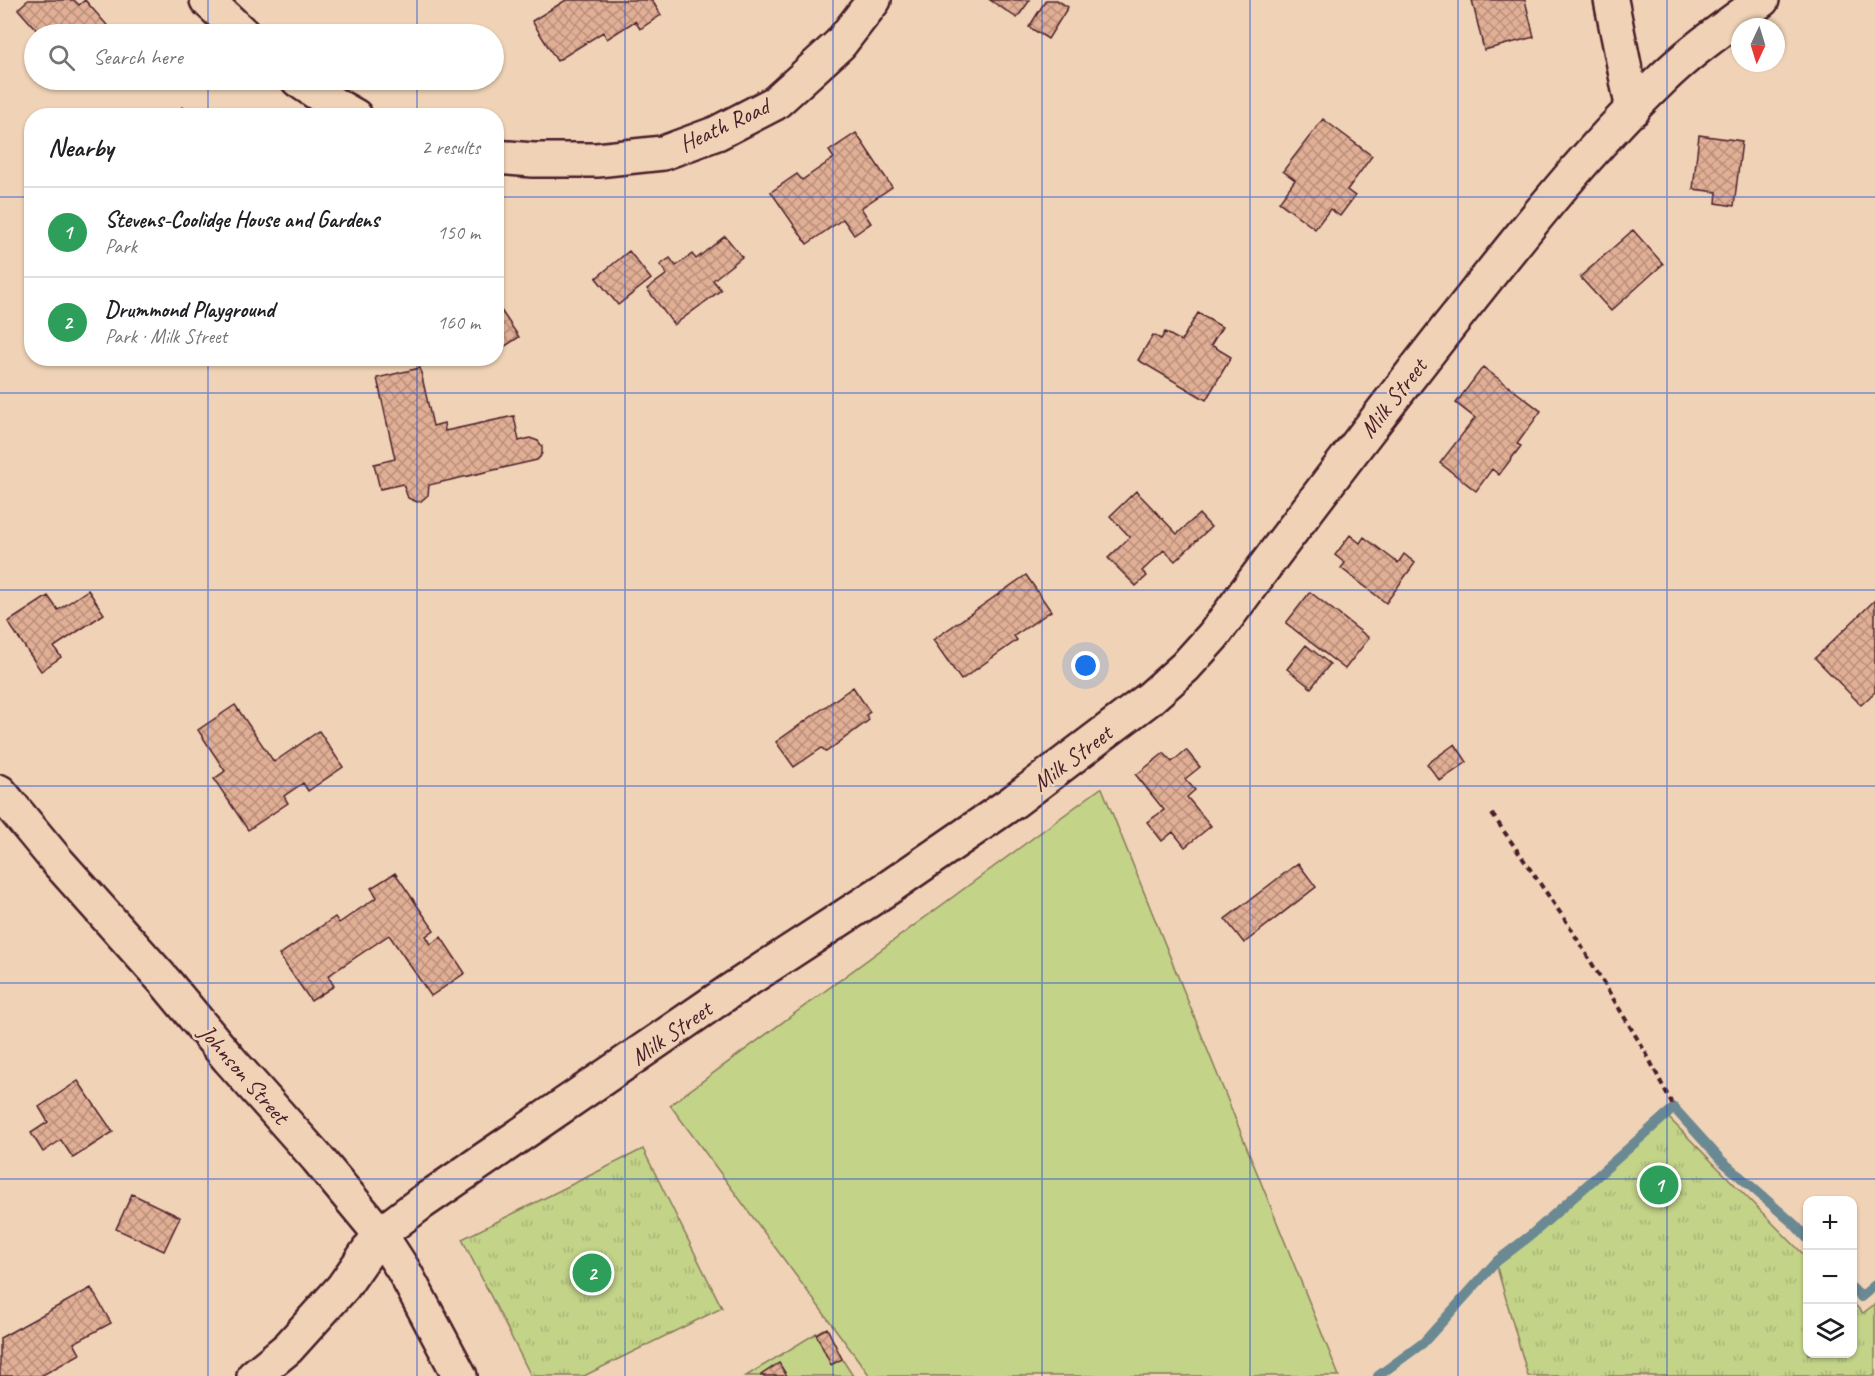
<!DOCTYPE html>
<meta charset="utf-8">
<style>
body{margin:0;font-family:Caveat,sans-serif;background:#f6f6f6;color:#202124}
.controls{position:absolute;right:18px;bottom:18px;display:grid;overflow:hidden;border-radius:12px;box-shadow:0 2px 4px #0004}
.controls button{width:54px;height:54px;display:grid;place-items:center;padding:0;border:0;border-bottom:2px solid #e0e0e0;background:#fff;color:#202124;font:30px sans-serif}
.compass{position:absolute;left:1731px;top:18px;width:54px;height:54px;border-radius:50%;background:#fff;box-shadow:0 2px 4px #0004;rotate:184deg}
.you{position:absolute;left:1086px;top:666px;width:21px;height:21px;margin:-15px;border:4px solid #fff;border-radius:50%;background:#1a73e8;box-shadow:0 0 0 9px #1a73e833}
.badge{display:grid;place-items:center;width:39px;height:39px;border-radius:50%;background:#4a1f2b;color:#fff;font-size:20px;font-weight:700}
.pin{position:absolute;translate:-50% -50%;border:3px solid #fff;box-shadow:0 2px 6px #0006}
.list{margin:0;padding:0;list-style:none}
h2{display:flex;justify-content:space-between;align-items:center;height:78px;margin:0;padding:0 24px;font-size:26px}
h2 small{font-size:20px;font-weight:400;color:#757577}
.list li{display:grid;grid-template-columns:39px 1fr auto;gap:18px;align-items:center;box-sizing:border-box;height:90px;padding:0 24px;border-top:2px solid #e0e0e0}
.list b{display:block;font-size:22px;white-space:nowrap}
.list p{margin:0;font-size:20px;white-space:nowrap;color:#757577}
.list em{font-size:20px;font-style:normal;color:#757577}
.icon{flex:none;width:33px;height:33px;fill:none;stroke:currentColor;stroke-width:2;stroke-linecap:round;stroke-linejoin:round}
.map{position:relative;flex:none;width:1875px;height:1376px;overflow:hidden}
.search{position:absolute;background:#fff;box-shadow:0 2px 4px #0004;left:24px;top:24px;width:480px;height:66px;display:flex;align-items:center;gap:15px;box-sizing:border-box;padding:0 21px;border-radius:33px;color:#757577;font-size:22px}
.panel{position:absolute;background:#fff;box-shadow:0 2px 4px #0004;left:24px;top:108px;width:480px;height:258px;border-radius:24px}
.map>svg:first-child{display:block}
.grass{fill:#c3d388;stroke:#86795a;stroke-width:1.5}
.park{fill:url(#park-tufts);stroke:#86795a;stroke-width:1.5}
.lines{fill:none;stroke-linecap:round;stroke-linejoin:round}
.stream{stroke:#6a8993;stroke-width:10}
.building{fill:url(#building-cross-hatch);stroke:#4a1f2b;stroke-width:1.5}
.street-casing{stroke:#4a1f2b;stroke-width:38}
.secondary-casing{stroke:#4a1f2b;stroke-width:38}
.path{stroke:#4a1f2b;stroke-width:4;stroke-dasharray:6 4.5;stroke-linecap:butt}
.street{stroke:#f0d3b6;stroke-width:33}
.secondary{stroke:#f0d3b6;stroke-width:33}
.grid{fill:none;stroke:#1d4ed8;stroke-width:1.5;stroke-opacity:0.55}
.labels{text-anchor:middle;stroke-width:5;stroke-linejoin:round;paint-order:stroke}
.street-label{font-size:24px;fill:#4a1f2b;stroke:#f0d3b6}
</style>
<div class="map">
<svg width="1875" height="1376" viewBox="0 0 1875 1376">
<defs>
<pattern id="park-tufts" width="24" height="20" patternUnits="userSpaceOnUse" patternTransform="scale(1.5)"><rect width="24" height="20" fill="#c3d388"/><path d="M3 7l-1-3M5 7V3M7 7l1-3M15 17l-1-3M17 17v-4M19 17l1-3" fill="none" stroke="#a9b576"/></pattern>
<pattern id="building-cross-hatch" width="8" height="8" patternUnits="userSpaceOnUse" patternTransform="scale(1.5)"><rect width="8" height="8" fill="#e1af95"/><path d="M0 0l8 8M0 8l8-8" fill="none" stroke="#b88e7a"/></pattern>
</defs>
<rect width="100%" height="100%" fill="#f0d3b6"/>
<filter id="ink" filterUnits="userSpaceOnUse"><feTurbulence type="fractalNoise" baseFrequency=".0167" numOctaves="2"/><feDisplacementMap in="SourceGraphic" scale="12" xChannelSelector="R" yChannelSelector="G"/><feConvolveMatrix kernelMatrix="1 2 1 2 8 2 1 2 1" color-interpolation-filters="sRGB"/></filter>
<g filter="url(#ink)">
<path class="grass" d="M1101 788H1102L1339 1376H870L670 1105Z
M823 1329 853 1376H746Z"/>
<path class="park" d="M1663 1112 1807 1258 1808 1354H1852L1853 1303 1863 1313 1875 1304V1376H1528L1496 1264Z
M643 1149 722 1308 584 1376H531L462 1239Z"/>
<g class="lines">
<path class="stream" d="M1852 1288 1861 1297 1875 1285
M1378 1376 1423 1343 1497 1261 1531 1235 1674 1108 1721 1160 1794 1224 1808 1239"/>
</g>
<path class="building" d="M28 0H74L79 5 85 0 113 32 109 34H40L18 9Z
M566 0H652L661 15 640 29 635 21 607 39 603 32 557 61 532 21Z
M990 0H1030L1017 18Z
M1046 0H1057L1068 7 1048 39 1029 27Z
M1472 0H1525L1534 37 1484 50Z
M182 107 193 116H176Z
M1323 119 1372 156 1347 190 1355 196 1340 216 1330 209 1315 229 1279 202 1295 180 1283 171Z
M856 133 892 187 861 208 871 223 854 235 843 219 807 244 771 192 797 174 802 180 834 158 829 151Z
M1699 135 1742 141 1734 206 1716 203 1717 192 1693 189Z
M1633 230 1663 264 1611 311 1580 277Z
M725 236 742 257 713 280 721 290 674 325 647 289 667 274 660 265 670 258 676 266 692 254 696 259Z
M629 251 651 279 618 305 596 278Z
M496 303 519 337 496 352Z
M1198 313 1222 327 1211 345 1231 357 1206 400 1138 360 1153 335 1161 339 1165 332 1181 341Z
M1483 367 1541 411 1517 444 1521 446 1499 475 1492 469 1476 491 1440 463 1475 418 1456 403Z
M420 368 433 426 444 423 445 431 514 416 519 441 530 438 538 441 542 446V453L540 457 537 460 429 485 428 495 421 501 417 502 408 498 403 484 380 489 374 464 395 459 377 378Z
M1136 491 1177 534 1199 514 1211 527 1175 561 1164 550 1142 571 1147 576 1136 586 1108 558 1130 537 1110 516Z
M1350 535 1360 543 1364 537 1398 563 1404 554 1415 563 1386 603 1341 568 1345 563 1335 555Z
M1026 575 1051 611 1014 636 1017 640 961 680 933 640Z
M88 590 104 614 54 647 61 657 41 671 8 622 48 596 58 610Z
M1310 592 1369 638 1345 669 1286 623Z
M1875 600V692L1861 705 1815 658Z
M1306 645 1330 664 1311 688 1287 669Z
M853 687 870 712 866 715 869 720 826 752 822 748 794 767 776 742Z
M235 705 274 762 319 731 343 767 308 791 303 783 284 796 288 803 248 830 214 779 225 771 198 730Z
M1455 744 1467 762 1440 781 1427 764Z
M1186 750 1200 767 1185 779 1195 790 1187 797 1211 826 1185 847 1173 832 1162 841 1147 822 1164 810 1136 775 1164 753 1172 762Z
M1298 863 1316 887 1244 943 1225 919Z
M395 873 434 930 426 936 431 944 441 937 465 973 431 996 389 935 328 976 334 986 311 1001 279 955 335 917 339 923 377 897 371 888Z
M78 1081 113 1132 73 1158 61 1140 43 1152 31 1133 48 1122 39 1107Z
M132 1194 180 1217 164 1251 116 1229Z
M91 1288 111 1323 74 1343 80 1354 41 1376H0V1338Z
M827 1328 842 1359 831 1365 816 1334Z
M779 1363 787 1376H761V1375Z"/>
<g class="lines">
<g class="street-casing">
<path id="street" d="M207 0 243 34
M1611 0 1633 110
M298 80 332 103 355 116
M496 157 533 160H597L663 153 717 133 775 103 840 44 874 0
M380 1234 421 1203 730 991 888 888 1013 802 1149 699 1185 667 1213 636C1291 531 1369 428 1449 326 1516 242 1582 156 1659 82 1690 51 1727 26 1762 0"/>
</g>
<g class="secondary-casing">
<path id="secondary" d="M0 792 57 861 166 983 229 1059 317 1158 380 1234 404 1271 460 1376
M254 1376 288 1348 343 1287 380 1234"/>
</g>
<path class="path" d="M1492 814 1568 924 1646 1053 1674 1108"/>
<use href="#street" class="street"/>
<use href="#secondary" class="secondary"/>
</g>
</g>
<path class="grid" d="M208 0V34M417 0V34M625 0V1376M833 0V1376M1042 0V1376M1250 0V1376M1458 0V1376M1667 0V1376M208 80V116M417 80V116M0 197H32M496 197H1875M208 358V1376M417 358V1376M0 393H1875M0 590H1875M0 786H1875M0 983H1875M0 1179H1875"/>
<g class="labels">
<g class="street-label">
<text transform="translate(724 125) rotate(-25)" y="8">Heath Road</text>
<text transform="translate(1393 398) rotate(-52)" y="8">Milk Street</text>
<text transform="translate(1072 758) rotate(-37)" y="8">Milk Street</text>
<text transform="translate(671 1033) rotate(-35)" y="8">Milk Street</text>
<text transform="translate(244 1074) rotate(49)" y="8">Johnson Street</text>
</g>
</g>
</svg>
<div class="controls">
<button>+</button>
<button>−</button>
<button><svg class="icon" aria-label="layers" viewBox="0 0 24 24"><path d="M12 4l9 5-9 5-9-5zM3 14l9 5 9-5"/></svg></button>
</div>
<svg class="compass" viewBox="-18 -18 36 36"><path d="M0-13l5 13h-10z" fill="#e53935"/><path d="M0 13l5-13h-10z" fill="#757577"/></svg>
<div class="you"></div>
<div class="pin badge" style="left:1659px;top:1185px;background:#2e9e5b">1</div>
<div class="pin badge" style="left:592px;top:1273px;background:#2e9e5b">2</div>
<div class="search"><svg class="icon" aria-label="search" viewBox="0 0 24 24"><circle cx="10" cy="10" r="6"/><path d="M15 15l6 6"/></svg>Search here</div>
<section class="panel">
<h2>Nearby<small>2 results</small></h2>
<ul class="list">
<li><span class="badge" style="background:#2e9e5b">1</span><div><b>Stevens-Coolidge House and Gardens</b><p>Park</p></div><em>150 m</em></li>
<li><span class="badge" style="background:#2e9e5b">2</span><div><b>Drummond Playground</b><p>Park · Milk Street</p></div><em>160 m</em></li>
</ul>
</section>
</div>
